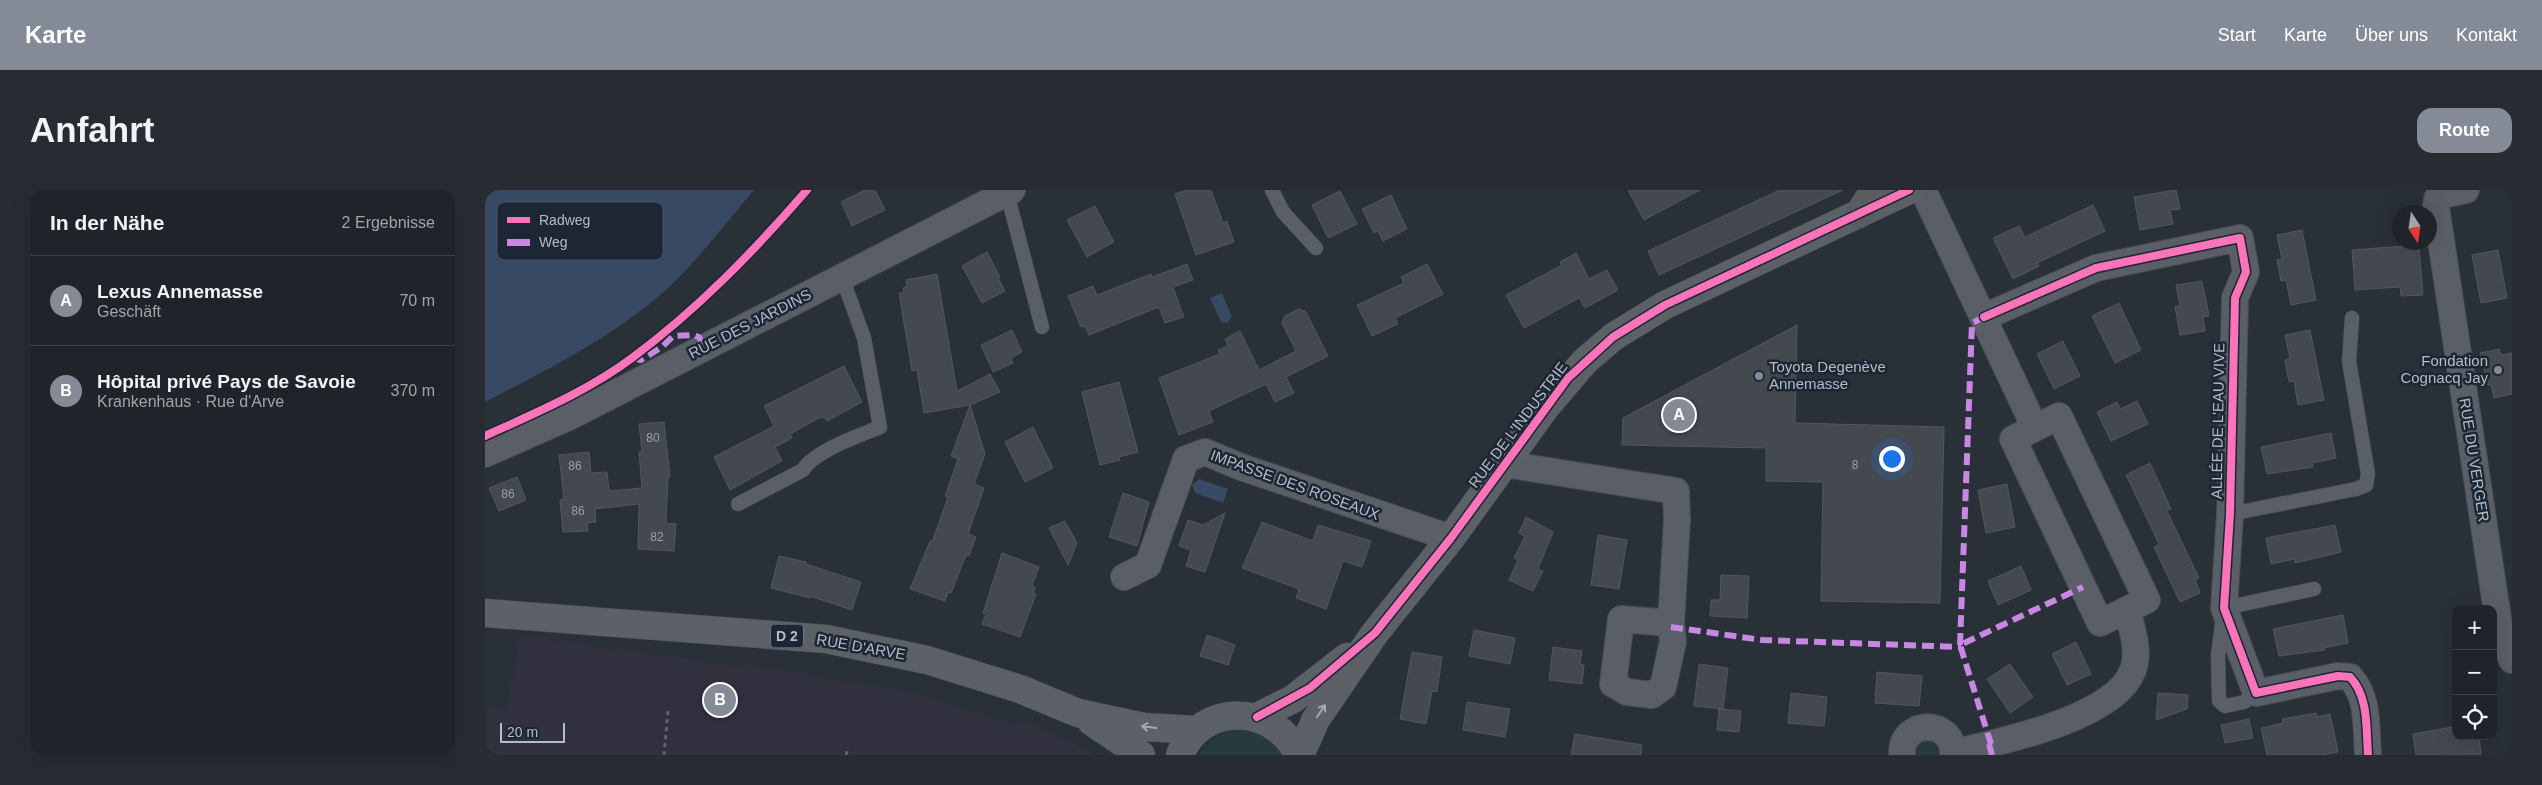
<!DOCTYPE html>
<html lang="de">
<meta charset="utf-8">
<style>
body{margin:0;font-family:Arial,sans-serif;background:#282c32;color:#f1f3f6}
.controls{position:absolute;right:15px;bottom:15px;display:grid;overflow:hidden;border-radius:10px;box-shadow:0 5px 20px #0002}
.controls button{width:45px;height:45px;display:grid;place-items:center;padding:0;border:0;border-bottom:1px solid #3d4147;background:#20242a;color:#f1f3f6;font:25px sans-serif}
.compass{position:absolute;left:1907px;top:15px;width:45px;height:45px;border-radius:50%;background:#20242a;box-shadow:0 5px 20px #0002;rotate:168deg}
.scale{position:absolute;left:15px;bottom:12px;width:65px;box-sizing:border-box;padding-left:5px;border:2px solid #b4bcc9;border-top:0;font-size:14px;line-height:18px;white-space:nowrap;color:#b4bcc9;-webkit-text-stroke:4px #1d2633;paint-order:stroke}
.you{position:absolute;left:1406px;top:268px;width:18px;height:18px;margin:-12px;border:4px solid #fff;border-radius:50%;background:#1a73e8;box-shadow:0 0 0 8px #1a73e833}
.badge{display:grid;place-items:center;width:32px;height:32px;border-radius:50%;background:#848b96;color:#fff;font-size:16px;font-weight:700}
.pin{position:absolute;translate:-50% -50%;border:2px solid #fff;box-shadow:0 1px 5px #0006}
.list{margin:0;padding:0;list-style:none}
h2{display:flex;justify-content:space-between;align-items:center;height:65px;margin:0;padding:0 20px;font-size:21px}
h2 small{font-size:16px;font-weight:400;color:#a2a4a8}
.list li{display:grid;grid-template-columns:32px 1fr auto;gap:15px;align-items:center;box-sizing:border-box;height:90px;padding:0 20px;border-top:1px solid #3d4147}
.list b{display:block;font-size:19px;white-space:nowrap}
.list p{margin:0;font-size:16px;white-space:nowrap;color:#a2a4a8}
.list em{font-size:16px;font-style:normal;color:#a2a4a8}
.icon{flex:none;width:28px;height:28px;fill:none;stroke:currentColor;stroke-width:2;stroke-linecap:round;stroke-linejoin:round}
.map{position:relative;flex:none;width:2027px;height:565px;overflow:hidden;border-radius:15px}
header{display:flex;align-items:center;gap:30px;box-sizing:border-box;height:70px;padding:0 25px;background:#848b96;color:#fff}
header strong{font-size:24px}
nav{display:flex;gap:28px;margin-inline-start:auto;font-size:18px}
.intro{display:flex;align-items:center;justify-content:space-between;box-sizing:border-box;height:120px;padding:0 30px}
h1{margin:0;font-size:35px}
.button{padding:12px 22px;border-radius:15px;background:#848b96;color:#fff;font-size:18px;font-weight:700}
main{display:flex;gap:30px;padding:0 30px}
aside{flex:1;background:#20242a;border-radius:15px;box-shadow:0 5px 20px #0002}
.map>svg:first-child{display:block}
.medical{fill:#31303e}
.green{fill:#273a3e}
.water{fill:#384963}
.building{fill:#444950;stroke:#52575f}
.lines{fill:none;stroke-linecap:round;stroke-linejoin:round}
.service-casing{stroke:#484c53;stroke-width:15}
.minor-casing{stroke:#484c53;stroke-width:28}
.primary-casing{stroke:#484c55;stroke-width:29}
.motorway-casing{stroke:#474c53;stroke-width:29}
.path{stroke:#5d636a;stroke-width:3;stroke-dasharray:4 4;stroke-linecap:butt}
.service{stroke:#5a5e66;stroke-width:14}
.minor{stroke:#5a5e66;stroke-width:26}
.primary{stroke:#5c6168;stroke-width:28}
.motorway{stroke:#5a5d60;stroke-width:28}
.quiet{stroke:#c787e3;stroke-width:6;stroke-dasharray:12 6;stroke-linecap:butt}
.cycleway-casing{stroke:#1d2633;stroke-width:11}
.cycleway{stroke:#fb73b8;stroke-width:8}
.oneway{stroke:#a2aab6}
.poi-dot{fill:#848b96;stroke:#1d2633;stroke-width:2}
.labels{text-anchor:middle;stroke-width:5;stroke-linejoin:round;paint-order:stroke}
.number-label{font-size:12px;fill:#989fab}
.shield{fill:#1d2633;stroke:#878f9c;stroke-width:1}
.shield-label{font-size:14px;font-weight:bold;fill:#b4bcc9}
.street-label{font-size:15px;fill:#b4bcc9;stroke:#1d2633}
.poi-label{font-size:15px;fill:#b4bcc9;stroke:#1d2633;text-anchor:end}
.key{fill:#1d2633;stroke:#4a5360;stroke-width:1}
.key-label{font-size:14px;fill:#b4bcc9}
</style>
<header>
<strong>Karte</strong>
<nav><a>Start</a><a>Karte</a><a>Über uns</a><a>Kontakt</a></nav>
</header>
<div class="intro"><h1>Anfahrt</h1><a class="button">Route</a></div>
<main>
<aside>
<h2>In der Nähe<small>2 Ergebnisse</small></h2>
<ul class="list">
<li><span class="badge">A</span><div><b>Lexus Annemasse</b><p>Geschäft</p></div><em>70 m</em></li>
<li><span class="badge">B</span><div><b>Hôpital privé Pays de Savoie</b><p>Krankenhaus · Rue d'Arve</p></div><em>370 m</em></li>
</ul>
</aside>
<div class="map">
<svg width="2027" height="565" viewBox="0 0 2027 565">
<rect width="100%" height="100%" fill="#2a3038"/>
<path class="medical" d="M35 446 235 474 284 478 425 503 527 534 541 532 611 565H0L2 517 21 521Z"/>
<path class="green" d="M756 540C774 542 788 549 797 565H713C724 549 737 542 756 540Z
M1446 543 1461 565H1424V561Z"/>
<path class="water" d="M0 0H269C241 33 213 70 181 100 128 147 62 180 0 212Z
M737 103 747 127 742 133 736 132 725 108Z
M714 289 743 299 738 313 710 303 707 295Z"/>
<path class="building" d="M380 0H390L400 20 367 36 356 12Z
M702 0H726L738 33 742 31 749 52 711 65 690 4Z
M1143 0H1215L1159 30Z
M1295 0H1358L1174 85 1163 61Z
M1691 0 1695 19 1685 20 1688 34 1655 40 1649 7Z
M855 1 872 34 843 48 827 15Z
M906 5 922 39 898 51 893 41 889 43 877 19Z
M1608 15 1620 41 1552 73 1554 76 1528 89 1508 48 1534 36 1540 47Z
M610 16 629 52 602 67 582 30Z
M1817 40 1831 110 1806 115 1801 90 1796 91 1792 70 1797 69 1792 45Z
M1934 55 1938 105 1916 106 1915 97 1870 100 1867 60Z
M2013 60 2022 108 1996 113 1987 65Z
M502 62 515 87 513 88 520 101 497 113 477 76Z
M1091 63 1104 89 1122 80 1133 100 1100 118 1094 108 1039 138 1021 105 1077 75 1075 72Z
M702 74 708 90 688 97 699 127 680 133 674 117 604 145 600 136 596 137 583 106 608 96 612 105 666 84 667 87Z
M942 74 958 104 910 128 913 134 887 146 872 115 919 93 916 87Z
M452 84 472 201 505 184 515 202 485 215 500 264 489 294 499 298 483 344 491 347 484 366 481 365 466 403 463 402 460 411 425 399 445 351 447 352 463 307 460 306 473 269 466 266 485 215 439 223 432 180 427 181 414 103H419L418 98 422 97 421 90Z
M1717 91 1724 126 1718 127 1720 141 1695 145 1690 116H1695L1691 95Z
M1634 113 1656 160 1630 173 1607 126Z
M814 119 821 122 843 166 801 187 809 203 790 212 781 194 724 221 728 232 694 245 674 188 735 164 733 160 743 156 740 149 755 141 774 180 811 161 797 133 800 126Z
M1312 135 1310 233 1459 237 1455 413 1336 411 1338 292 1281 291V258L1137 255 1138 228Z
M527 140 537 162 526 168 528 173 508 182 496 155Z
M1825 140 1839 210 1813 215 1809 191 1804 192 1800 170 1805 169 1800 145Z
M1578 151 1595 186 1569 199 1552 164Z
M2014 159 2016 165 2027 163V204L2009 208 2006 195H2003L1995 163Z
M359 176 377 212 342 231 339 227 334 228 305 244 307 248 290 257 297 271 245 300 229 267 289 236 279 216Z
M634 192 653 262 634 267 635 270 615 275 597 202Z
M1652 211 1663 234 1626 251 1612 222 1632 212 1635 219Z
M179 232 185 287H183L181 333 191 334 189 361 153 359 154 314 110 319 111 332 102 333 103 341 78 342 75 310 79 309 74 265 104 262 106 283 122 282 124 301 157 298 154 262 157 261 154 234Z
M548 237 568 278 540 292 520 252Z
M1846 243 1851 268 1827 273 1828 277 1782 284 1776 257Z
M1665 273 1686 319 1682 321 1714 388 1710 390 1715 403 1695 412 1669 357 1674 354 1641 285Z
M32 287 41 310 14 321 4 298Z
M1522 294 1530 337 1501 343 1493 300Z
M638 303 664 312 652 356 624 347Z
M740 323 720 382 701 376 706 360 694 356 703 330 718 335Z
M1041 327 1068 342 1053 379 1058 381 1048 401 1024 390 1033 370 1029 368 1040 346 1034 343Z
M580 331 592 353 583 375 564 338Z
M777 332 828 351 833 335 886 351 877 377 858 371 841 419 811 408 814 399 757 378Z
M1850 335 1856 362 1810 373V369L1786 374 1781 348Z
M1113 345 1142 350 1134 399 1106 395Z
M517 363 554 377 547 396 550 397 548 403 551 404 535 447 497 434 501 424 498 423Z
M294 366 321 372V374L376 392 367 420 325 406V408L286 398Z
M1536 376 1546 400 1513 415 1503 391Z
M1236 385 1264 386 1262 428 1225 426 1226 410H1235Z
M1858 425 1863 453 1839 458 1840 460 1794 466 1788 439Z
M989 440 1030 448 1025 474 984 466Z
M722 445 750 455 743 475 715 466Z
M1591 452 1606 484 1582 495 1567 464Z
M1068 457 1097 461 1095 474 1099 475 1097 494 1064 490Z
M927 462 957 467 952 502 947 501 941 534 915 529Z
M1214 474 1243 478 1238 519 1209 516Z
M1525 474 1548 507 1525 523 1502 489Z
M1392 482 1437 486 1434 516 1390 513Z
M1306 503 1342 507 1339 536 1303 533Z
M1673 503 1703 505 1702 519 1671 530Z
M982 512 1025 519 1020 547 978 540Z
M1234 519 1256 521 1254 542 1232 540Z
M1831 523 1832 527 1845 524 1853 562 1837 565H1782L1776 538 1798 533 1797 529Z
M1764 529 1768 548 1740 553 1736 535Z
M1967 537 1971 538V546H1994L1996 565H1931L1928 544Z
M1090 544 1157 555 1156 565H1086Z"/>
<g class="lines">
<g class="service-casing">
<path id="service" d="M787 0 798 22 831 58
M522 3 557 137
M253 314 318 280C329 261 374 246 395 237L379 148 357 87
M1745 324 1871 299 1881 295 1883 284 1864 171 1867 128
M1771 503 1759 512 1740 516 1734 511 1733 465 1739 418 1829 399"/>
</g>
<g class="minor-casing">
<path id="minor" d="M1438 0 1550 238
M1981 0 1957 5 1952 9 1951 17 2015 442 2027 470
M1499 127 1611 78 1755 48 1761 82 1750 108 1745 324 1739 418 1771 503 1853 486 1865 487C1884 507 1881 538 1883 565
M1574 226 1662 410 1615 433 1528 249Z
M0 264 86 226 527 0
M1019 274 1191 301 1192 330 1186 433 1188 451 1178 497 1167 505 1142 502 1128 494 1136 429 1186 433
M639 387 663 375 701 269 720 262 756 277 966 348
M1468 563C1513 552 1630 529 1648 480 1655 461 1647 439 1642 420
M1417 565C1415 528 1470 528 1468 565"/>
</g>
<g class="primary-casing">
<path id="primary" d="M0 423 341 449 442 470 535 499 593 523 659 537 712 540
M772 527 808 509 862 467
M607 532 656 565
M695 565C716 511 791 514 813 565
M815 565 831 529 890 443 966 348 1060 218 1099 172 1128 147 1180 115 1424 0"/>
</g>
<g class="motorway-casing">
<path id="motorway" d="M1374 24 1389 0"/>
</g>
<path class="path" d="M210 116 233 97 322 0
M179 565 183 521
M361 565 363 557"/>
<use href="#service" class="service"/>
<use href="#minor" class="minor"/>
<use href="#primary" class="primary"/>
<use href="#motorway" class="motorway"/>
<path class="quiet" d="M147 168 156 170 177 157 188 146 208 145 214 147 219 158
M1186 437 1277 450 1476 457
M1475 455 1487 133 1499 127
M1504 554 1507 565
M1506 554 1475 455 1598 397"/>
<g class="cycleway-casing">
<path id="cycleway" d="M1499 127 1611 78 1755 48 1761 82 1750 108 1745 324 1739 418 1771 503 1853 486 1865 487C1884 507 1881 538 1883 565
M0 246C50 223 103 201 147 168 213 119 269 61 322 0
M772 527 825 498 890 443 966 348 1083 188 1128 147 1180 115 1424 0"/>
</g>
<use href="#cycleway" class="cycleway"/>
</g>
<defs><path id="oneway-shaft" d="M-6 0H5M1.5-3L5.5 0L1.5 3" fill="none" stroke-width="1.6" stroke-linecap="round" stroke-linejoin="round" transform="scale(1.25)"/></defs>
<g class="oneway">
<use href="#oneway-shaft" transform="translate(836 521) rotate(-56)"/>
<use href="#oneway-shaft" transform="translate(664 537) rotate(-173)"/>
</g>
<g class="poi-dot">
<circle cx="2013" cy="180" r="5"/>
<circle cx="1274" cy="186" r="5"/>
</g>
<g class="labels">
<g class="number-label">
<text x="168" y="252">80</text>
<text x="1370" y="279">8</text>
<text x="90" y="280">86</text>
<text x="23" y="308">86</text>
<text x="93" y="325">86</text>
<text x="172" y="351">82</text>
</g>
<rect class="shield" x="286" y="434.5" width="32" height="23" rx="4"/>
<g class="shield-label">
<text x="302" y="451">D 2</text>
</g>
<g class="street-label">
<text transform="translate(265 134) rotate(-27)" y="5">RUE DES JARDINS</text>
<text transform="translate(1733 231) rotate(-89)" y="5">ALLÉE DE L'EAU VIVE</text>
<text transform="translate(1033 235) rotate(-53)" y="5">RUE DE L'INDUSTRIE</text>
<text transform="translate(1989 270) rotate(81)" y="5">RUE DU VERGER</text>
<text transform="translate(810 295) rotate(20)" y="5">IMPASSE DES ROSEAUX</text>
<text transform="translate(376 457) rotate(10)" y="5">RUE D'ARVE</text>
</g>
<g class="poi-label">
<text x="2003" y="176">Fondation<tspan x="2003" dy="17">Cognacq Jay</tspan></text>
<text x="1284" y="182" text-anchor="start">Toyota Degenève<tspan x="1284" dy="17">Annemasse</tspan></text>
</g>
</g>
<rect x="12" y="12" width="166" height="58" rx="8" class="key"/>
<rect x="22" y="27" width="23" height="6" fill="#fb73b8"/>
<rect x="22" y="49" width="23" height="7" fill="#c787e3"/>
<g class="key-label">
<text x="54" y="35">Radweg</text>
<text x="54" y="57">Weg</text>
</g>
</svg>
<div class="controls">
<button>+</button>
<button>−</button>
<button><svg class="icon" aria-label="locate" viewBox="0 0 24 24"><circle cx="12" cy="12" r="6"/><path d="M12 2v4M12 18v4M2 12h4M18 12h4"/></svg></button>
</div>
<svg class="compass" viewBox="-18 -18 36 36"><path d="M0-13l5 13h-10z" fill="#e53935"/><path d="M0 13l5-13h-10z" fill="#a2a4a8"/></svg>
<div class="scale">20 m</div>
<div class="you"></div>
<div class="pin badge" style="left:1194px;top:225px">A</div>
<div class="pin badge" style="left:235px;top:510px">B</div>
</div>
</main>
